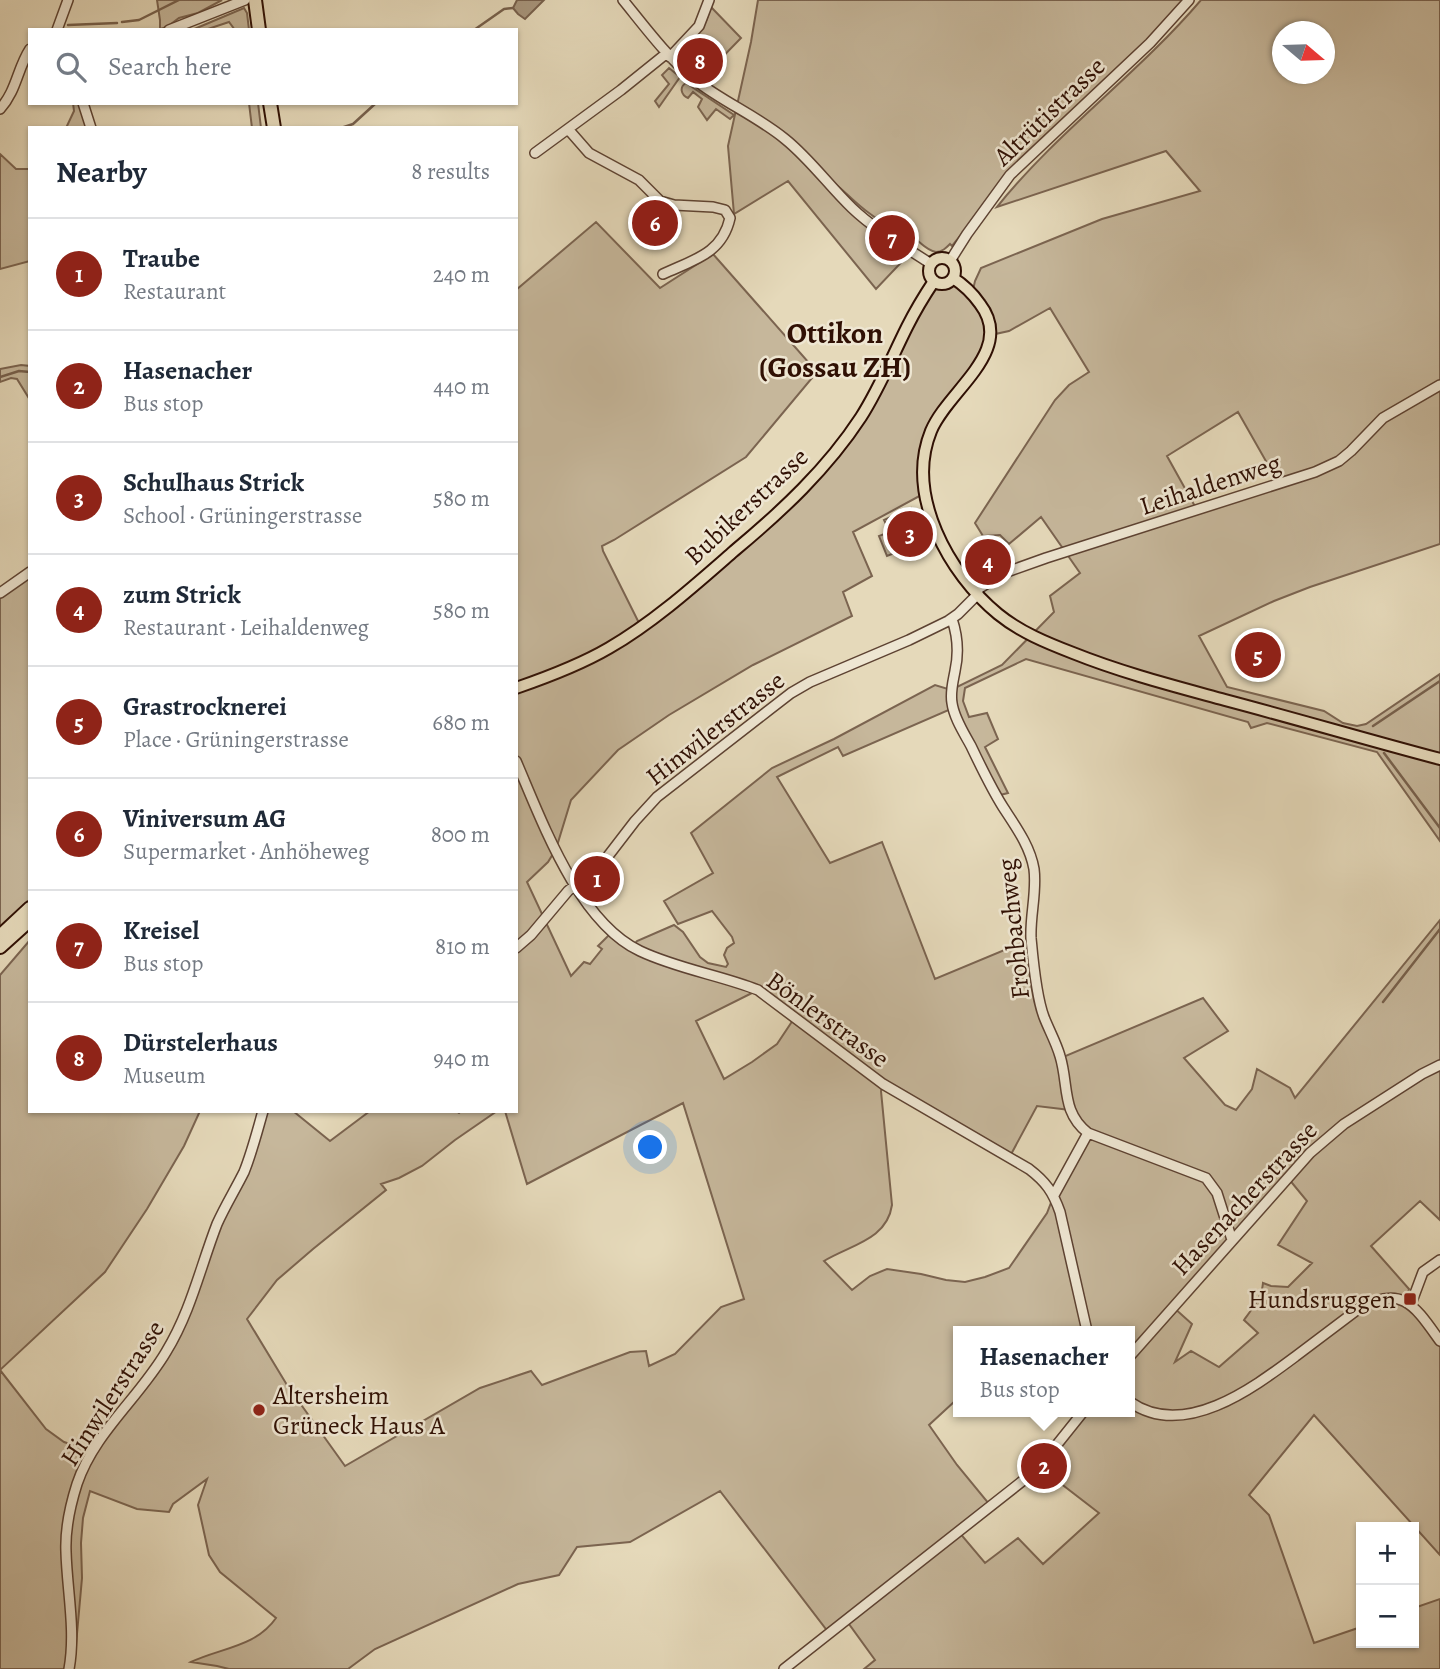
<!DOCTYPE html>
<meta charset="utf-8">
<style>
body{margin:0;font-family:Alegreya,serif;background:#f2f2f3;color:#1f2937}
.controls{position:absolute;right:21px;bottom:21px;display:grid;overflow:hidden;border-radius:0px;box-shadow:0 2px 5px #0004}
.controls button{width:63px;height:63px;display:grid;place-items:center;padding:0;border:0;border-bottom:2px solid #e0e1e3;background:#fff;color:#1f2937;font:35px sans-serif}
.compass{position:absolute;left:1272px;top:21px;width:63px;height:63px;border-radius:50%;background:#fff;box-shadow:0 2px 5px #0004;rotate:109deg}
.you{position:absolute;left:651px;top:1148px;width:24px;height:24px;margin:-18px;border:5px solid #fff;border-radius:50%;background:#1a73e8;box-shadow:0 0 0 10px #1a73e833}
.badge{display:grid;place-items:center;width:46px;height:46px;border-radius:50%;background:#8f2418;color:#fff;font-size:23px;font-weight:700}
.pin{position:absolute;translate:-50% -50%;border:4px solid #fff;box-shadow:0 2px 7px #0006}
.popup{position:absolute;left:953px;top:1326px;width:182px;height:91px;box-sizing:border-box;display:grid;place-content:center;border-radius:0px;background:#fff;filter:drop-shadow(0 2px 5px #0005);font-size:23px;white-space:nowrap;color:#747a83}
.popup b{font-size:26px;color:#1f2937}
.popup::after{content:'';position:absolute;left:50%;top:100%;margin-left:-14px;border:14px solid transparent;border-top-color:#fff}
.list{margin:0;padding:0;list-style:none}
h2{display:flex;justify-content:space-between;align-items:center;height:91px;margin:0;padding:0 28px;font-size:30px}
h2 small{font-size:23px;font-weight:400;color:#747a83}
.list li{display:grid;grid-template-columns:46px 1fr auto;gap:21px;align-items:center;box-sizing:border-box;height:112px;padding:0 28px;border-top:2px solid #e0e1e3}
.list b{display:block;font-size:26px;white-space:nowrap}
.list p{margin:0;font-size:23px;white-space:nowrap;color:#747a83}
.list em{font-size:23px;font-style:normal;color:#747a83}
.icon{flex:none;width:38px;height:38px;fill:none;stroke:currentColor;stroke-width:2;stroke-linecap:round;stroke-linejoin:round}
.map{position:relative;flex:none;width:1440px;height:1669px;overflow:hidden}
.search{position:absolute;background:#fff;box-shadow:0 2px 5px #0004;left:28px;top:28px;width:490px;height:77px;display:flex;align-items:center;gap:18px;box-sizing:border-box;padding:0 24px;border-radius:0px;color:#747a83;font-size:26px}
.panel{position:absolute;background:#fff;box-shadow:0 2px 5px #0004;left:28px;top:126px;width:490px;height:987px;border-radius:0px}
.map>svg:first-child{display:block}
.green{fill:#c6b79b;stroke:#7b6450;stroke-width:2;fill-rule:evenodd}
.water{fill:#a7957c;stroke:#77604c;stroke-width:2}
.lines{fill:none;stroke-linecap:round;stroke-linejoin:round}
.stream{stroke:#77604c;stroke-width:2.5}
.minor-casing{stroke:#5d4232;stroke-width:12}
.major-casing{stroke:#301004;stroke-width:14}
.highway-casing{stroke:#301004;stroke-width:16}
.minor{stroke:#eee6d2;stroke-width:9}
.major{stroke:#e5d9ba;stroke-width:10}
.highway{stroke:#e5d9ba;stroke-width:12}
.poi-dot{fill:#8f2418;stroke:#eee6d2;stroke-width:2.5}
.labels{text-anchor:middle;stroke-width:5;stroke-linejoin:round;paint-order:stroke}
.street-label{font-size:26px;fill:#301004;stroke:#eee6d2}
.poi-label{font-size:26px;fill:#301004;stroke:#eee6d2;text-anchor:end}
.quarter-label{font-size:30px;font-weight:bold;fill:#301004;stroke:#eee6d2}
</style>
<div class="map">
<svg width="1440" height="1669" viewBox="0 0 1440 1669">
<rect width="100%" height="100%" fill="#e5d9ba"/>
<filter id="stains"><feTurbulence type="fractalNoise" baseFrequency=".00286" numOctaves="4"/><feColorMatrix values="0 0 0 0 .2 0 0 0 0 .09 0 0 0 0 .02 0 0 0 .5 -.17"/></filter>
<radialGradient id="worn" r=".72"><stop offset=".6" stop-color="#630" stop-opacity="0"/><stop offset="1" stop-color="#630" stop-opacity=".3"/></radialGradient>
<path class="green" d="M157 0H222L198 13 179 18 167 27 160 29V20Z
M758 0H1189L1010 175 952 246 950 244C946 248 942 252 936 252 927 251 920 242 913 237 898 229 882 224 869 213 852 201 840 185 822 174L847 203 912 251 876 289 788 181 734 214 728 146 751 42Z
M1201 0H1440V544L1310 587 1274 601 1199 636 1227 687 1324 711 1343 723 1357 726 1366 724 1440 674V841L1377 752 1267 723 1251 728 1248 722 1026 659 965 688 963 701 969 717 987 713 998 739 985 747 1008 793 996 796 953 708 843 756 838 747 777 777 830 863 882 842 935 979 1031 939 1038 992 1061 1058 1203 998 1228 1031 1184 1058 1225 1105 1236 1110 1252 1089 1257 1069 1290 1088 1295 1098 1440 920V1220L1420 1201 1371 1246 1409 1289 1405 1301 1440 1341V1555L1314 1415 1249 1495 1269 1515 1314 1643 1361 1627V1643H1414V1608L1440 1599V1669H864L875 1660 846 1620 829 1633 720 1491 630 1542 577 1547 559 1575 518 1584 375 1649 348 1669H229L217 1666 191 1662C220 1648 256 1647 276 1618L220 1572 209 1555 198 1505 207 1479 173 1504 169 1512 137 1509 90 1491 83 1518 81 1543 82 1578 75 1656 69 1669H0V1370L46 1429 64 1442 92 1451 172 1342 215 1231 243 1174 263 1111H293L330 1141 370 1111H456L459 1113 461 1111H497L455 1140 422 1166 399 1178 381 1184 386 1190 313 1249 277 1280 247 1319 287 1385 345 1466 480 1388 531 1371 542 1385 630 1352 646 1351 649 1366 675 1354 721 1307 744 1299 683 1103 527 1184 505 1111H516V290L596 222 660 288 713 254 817 372 746 457 614 540 602 546 603 551 639 623 708 574 843 443 937 283 941 284 950 282 972 294 975 281 981 268 1102 219 1200 191 1166 151 997 207C1058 131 1138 74 1201 0ZM1282 32H1324V74H1282ZM1050 308 1089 372 1069 385 1055 400 975 523 983 536 1000 535 1009 544 1041 517 1080 573 1050 596 1054 612 1002 665 951 690 935 685 834 739 772 768 691 833 713 873 664 901 678 924 712 911 732 937 734 943 727 948 724 955 728 964 726 967 708 963 700 957 683 932 674 925 637 941 632 947 613 931 598 946 602 949 590 964 584 962 571 976 527 882 548 862 556 849 571 800 618 750 669 715 753 665 852 616 843 592 872 576 853 532 925 493 932 429 991 335 1009 331ZM1238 412 1279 484 1197 510 1167 456ZM758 990 795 1017 777 1044 752 1062 724 1079 696 1021ZM883 1085 1009 1158 1037 1106 1070 1110 1088 1133 1054 1195 1047 1213 1009 1268 985 1277 965 1282 946 1280 921 1274 887 1269 870 1276 852 1290 824 1261C850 1245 887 1240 892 1205L881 1091ZM1288 1178 1307 1201 1278 1245 1312 1263 1288 1287 1271 1286 1263 1283C1262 1297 1252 1309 1244 1320L1258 1333 1219 1367 1191 1351 1175 1362 1192 1324 1173 1307ZM958 1331H1130V1412H1083L1054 1455 1042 1469 1099 1513 1043 1564 1018 1538 985 1563 958 1531 990 1505 957 1465 929 1425 955 1401 958 1405Z
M711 7 741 38 702 78 677 55 706 21Z
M244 8 247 13 249 30H235L229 22 205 30H192Z
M669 68 680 77 659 107 655 101 669 84 662 75Z
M686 83 734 115 730 119 716 109 707 120 698 107 702 99 693 92 688 98C681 95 679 87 686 83Z
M73 103H83L91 128H66L74 111Z
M249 103H258L261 128H252Z
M0 154 16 169H30V261L0 269Z
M21 365 30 366V400L17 379 11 378 0 382V369Z
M911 508 915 519 889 530 884 520Z
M897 529 905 549 887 556 879 536Z
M30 572V908L6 931 0 924V593Z
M30 940V1111H200L184 1146 147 1209 105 1272 0 1370V975Z"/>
<path class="water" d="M517 0H544L525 19 518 14 513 8Z"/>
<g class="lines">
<path class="stream" d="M122 22 139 20 179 0
M68 25 117 23
M474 30 504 9 513 8
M341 128 353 124 376 103
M0 377 19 371 30 372
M1373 726 1440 681
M1384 753 1440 828
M1383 1002 1440 929"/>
<g class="minor-casing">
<path id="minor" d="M623 0C645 27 667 57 695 80 723 102 757 116 785 139 810 159 829 186 852 208 875 230 904 246 931 264
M57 30 68 0
M169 30 245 0
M670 57 699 26 709 0
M83 103 91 128
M0 109C17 90 17 69 30 49
M568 129 589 153 639 180 660 201 674 205 713 207 725 210 730 218C722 254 693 260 663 274
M535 153 621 90 667 53
M950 261 967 234 1010 175 1150 43 1189 0
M975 591 1004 573 1046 558 1315 472 1339 461 1351 451 1383 418 1440 385
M0 593 30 572
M952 619C958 637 959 653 955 671 953 682 950 692 952 703 954 718 964 733 971 746 981 767 991 788 1003 807 1016 827 1030 846 1034 869 1037 892 1030 915 1031 938 1033 960 1036 996 1044 1017 1049 1030 1056 1042 1060 1056 1069 1085 1061 1112 1088 1133L1206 1178 1217 1193 1232 1240
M516 761C542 821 578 922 640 951 678 969 720 975 758 990L883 1084 1029 1169C1046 1182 1053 1192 1060 1212L1087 1331
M516 948 531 935 568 891 605 860 635 821 657 797 769 710 791 693 810 682 909 640 948 621 958 614 978 594
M1054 1195 1088 1133
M1411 1304 1423 1272 1440 1260
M1130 1356 1310 1153 1344 1124 1422 1074 1440 1065
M1130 1402C1184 1440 1253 1388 1296 1356 1316 1341 1337 1325 1357 1310 1402 1283 1415 1306 1440 1341
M69 1669C76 1631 67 1590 66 1552 65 1529 70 1506 77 1484 94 1433 139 1398 166 1352 191 1311 200 1268 217 1224 225 1206 235 1190 244 1172 252 1152 257 1132 263 1111
M784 1669 1025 1479 1047 1457 1083 1412"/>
</g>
<g class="major-casing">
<path id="major" d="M929 271a13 13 0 1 1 26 0a13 13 0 1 1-26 0Z
M953 278C964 285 973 294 980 304 1016 351 948 390 931 431 905 495 949 574 998 614 1020 632 1047 643 1073 653 1123 673 1174 686 1225 700 1297 719 1368 740 1440 759
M516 688C548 677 580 665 609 648 654 622 695 585 734 551 782 511 827 469 861 417 879 389 892 357 907 327 915 311 924 296 934 281"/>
</g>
<g class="highway-casing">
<path id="highway" d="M255 0 259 30
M270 103 274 128
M0 936 30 908
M0 947 30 920"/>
</g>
<use href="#minor" class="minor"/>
<use href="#major" class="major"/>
<use href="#highway" class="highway"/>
</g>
<g class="poi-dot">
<rect x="1403" y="1292" width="14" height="14" rx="3.5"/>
<circle cx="259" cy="1410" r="7"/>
</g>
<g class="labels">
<g class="street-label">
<text transform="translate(1049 111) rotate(-44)" y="9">Altrütistrasse</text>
<text transform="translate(1210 484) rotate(-18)" y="9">Leihaldenweg</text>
<text transform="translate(746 506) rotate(-43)" y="9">Bubikerstrasse</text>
<text transform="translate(715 728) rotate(-38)" y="9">Hinwilerstrasse</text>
<text transform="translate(1013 929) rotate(-96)" y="9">Frohbachweg</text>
<text transform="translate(828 1019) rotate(36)" y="9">Bönlerstrasse</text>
<text transform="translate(1244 1198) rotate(-47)" y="9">Hasenacherstrasse</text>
<text transform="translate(112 1393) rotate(-57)" y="9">Hinwilerstrasse</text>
</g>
<g class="poi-label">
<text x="1396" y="1308">Hundsruggen</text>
<text x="273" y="1404" text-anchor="start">Altersheim<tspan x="273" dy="30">Grüneck Haus A</tspan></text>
</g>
<g class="quarter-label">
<text x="835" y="343">Ottikon<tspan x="835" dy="34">(Gossau ZH)</tspan></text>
</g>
</g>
<rect width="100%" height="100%" filter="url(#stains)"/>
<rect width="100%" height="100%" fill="url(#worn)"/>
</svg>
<div class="controls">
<button>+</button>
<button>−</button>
</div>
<svg class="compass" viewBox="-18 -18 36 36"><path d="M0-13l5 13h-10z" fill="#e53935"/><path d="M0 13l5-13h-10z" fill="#747a83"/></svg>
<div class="you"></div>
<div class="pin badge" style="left:597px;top:879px">1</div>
<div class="pin badge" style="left:1044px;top:1466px">2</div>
<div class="popup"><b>Hasenacher</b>Bus stop</div>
<div class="pin badge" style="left:910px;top:534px">3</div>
<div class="pin badge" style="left:988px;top:562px">4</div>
<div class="pin badge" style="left:1258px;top:655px">5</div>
<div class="pin badge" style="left:655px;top:223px">6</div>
<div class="pin badge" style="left:892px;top:238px">7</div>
<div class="pin badge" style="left:700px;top:61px">8</div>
<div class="search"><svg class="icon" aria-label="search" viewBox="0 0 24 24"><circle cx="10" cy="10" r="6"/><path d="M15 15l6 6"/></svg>Search here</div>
<section class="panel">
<h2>Nearby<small>8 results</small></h2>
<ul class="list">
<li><span class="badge">1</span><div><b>Traube</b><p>Restaurant</p></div><em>240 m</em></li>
<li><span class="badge">2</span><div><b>Hasenacher</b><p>Bus stop</p></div><em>440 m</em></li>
<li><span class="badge">3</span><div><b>Schulhaus Strick</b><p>School · Grüningerstrasse</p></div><em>580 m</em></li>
<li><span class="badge">4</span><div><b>zum Strick</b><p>Restaurant · Leihaldenweg</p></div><em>580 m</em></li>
<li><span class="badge">5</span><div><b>Grastrocknerei</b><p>Place · Grüningerstrasse</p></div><em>680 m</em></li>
<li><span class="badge">6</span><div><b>Viniversum AG</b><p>Supermarket · Anhöheweg</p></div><em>800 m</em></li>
<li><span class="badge">7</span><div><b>Kreisel</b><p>Bus stop</p></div><em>810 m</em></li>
<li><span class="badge">8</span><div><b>Dürstelerhaus</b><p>Museum</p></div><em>940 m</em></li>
</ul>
</section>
</div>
